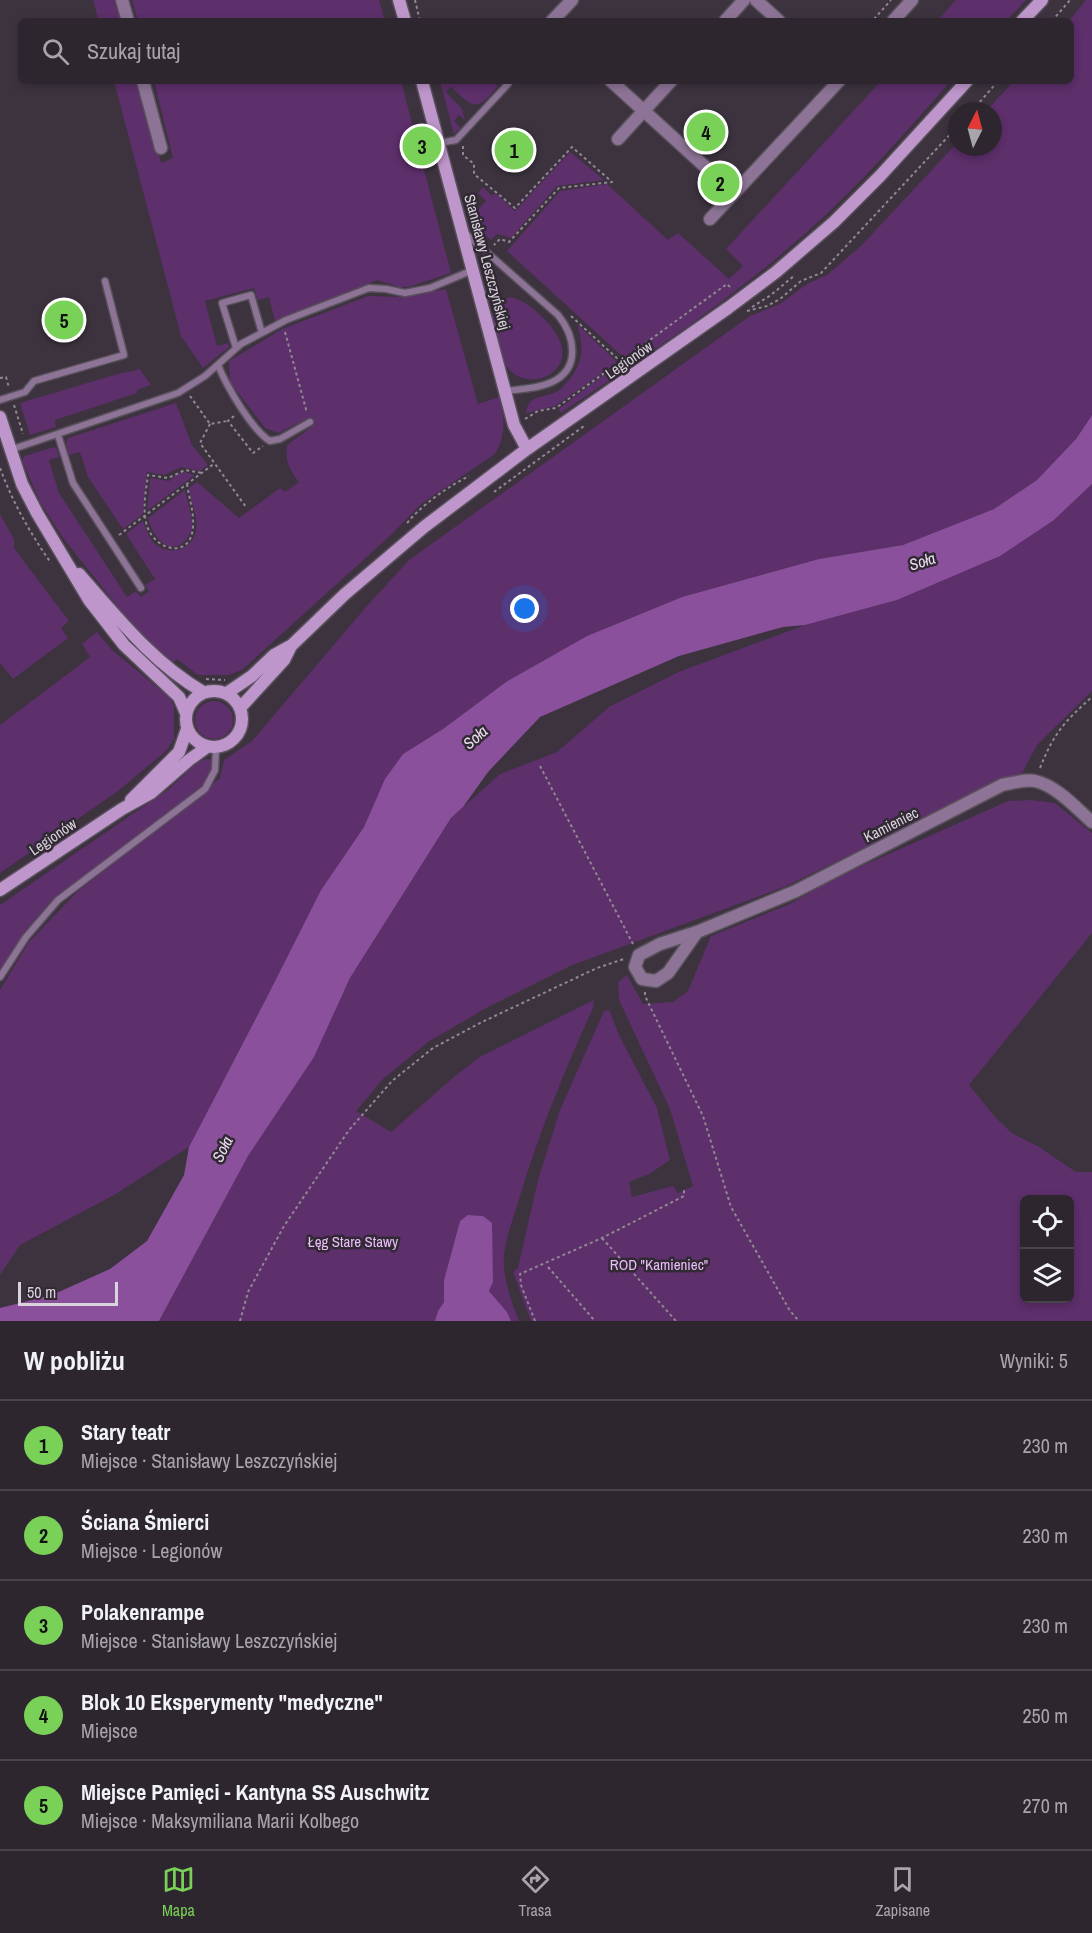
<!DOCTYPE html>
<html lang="pl">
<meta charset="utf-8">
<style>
body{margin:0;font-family:"Archivo Narrow",sans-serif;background:#39323b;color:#f1f3f6}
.controls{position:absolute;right:18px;bottom:18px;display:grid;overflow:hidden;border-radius:9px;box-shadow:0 3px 9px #0003}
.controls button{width:54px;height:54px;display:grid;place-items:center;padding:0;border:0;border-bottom:2px solid #48434b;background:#2d262f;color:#f1f3f6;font:30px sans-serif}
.compass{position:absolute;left:948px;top:102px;width:54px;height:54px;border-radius:50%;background:#2d262f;box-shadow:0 3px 9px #0003;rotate:6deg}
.scale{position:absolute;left:18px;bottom:15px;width:100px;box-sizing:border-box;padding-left:6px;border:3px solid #d9d3db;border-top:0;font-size:16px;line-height:21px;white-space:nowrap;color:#d9d3db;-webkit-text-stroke:4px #312934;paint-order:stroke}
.you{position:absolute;left:525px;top:609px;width:21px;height:21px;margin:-15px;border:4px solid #fff;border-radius:50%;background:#1a73e8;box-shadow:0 0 0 9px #1a73e833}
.badge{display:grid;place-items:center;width:39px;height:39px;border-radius:50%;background:#79d157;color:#111;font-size:20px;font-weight:700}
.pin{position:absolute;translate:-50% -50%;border:3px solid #fff;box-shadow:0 2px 6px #0006}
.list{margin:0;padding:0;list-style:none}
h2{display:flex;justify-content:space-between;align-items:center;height:78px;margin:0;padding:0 24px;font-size:26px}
h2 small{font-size:20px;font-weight:400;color:#a7a5aa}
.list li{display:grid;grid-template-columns:39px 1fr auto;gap:18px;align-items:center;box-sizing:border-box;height:90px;padding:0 24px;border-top:2px solid #48434b}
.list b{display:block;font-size:22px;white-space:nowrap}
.list p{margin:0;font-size:20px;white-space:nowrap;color:#a7a5aa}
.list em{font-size:20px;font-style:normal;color:#a7a5aa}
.icon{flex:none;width:33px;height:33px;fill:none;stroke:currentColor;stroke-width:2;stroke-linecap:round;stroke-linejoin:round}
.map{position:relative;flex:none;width:1092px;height:1321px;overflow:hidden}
.search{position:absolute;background:#2d262f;box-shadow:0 3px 9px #0003;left:18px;right:18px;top:18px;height:66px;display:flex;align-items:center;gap:15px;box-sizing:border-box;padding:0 21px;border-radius:9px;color:#a7a5aa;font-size:22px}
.sheet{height:528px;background:#2d262f}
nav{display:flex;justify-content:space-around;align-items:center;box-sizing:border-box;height:84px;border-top:2px solid #48434b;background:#2d262f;font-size:16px;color:#a7a5aa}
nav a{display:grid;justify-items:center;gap:3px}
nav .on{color:#79d157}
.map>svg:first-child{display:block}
.green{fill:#5d2f6b;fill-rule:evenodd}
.water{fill:#8a509c}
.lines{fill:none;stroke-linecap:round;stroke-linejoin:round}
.lane-casing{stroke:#58505b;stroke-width:9}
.street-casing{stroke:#58505b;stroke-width:15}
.secondary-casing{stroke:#58505b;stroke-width:15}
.path{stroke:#908892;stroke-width:2;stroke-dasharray:3 3;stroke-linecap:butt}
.lane{stroke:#8d7496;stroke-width:6}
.street{stroke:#8d7496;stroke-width:12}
.secondary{stroke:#be96cb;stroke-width:12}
.labels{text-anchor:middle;stroke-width:5;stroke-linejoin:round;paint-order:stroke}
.street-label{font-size:15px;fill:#d9d3db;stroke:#312934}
.park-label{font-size:15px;fill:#ebbdf9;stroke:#312934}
.water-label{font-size:16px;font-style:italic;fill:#ecddf1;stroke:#312934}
</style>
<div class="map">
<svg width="1092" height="1321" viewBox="0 0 1092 1321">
<rect width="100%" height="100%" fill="#3c333f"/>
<path class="green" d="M93 0H115L121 21H99Z
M132 0H379L385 21H138Z
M956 0H1026L1006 21H937Z
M1086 0H1092V415L1076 439 1037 480 994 509 903 545 819 559 682 597 587 636 506 682 443 729 403 754 386 779 364 827 321 890 268 995 189 1147 114 1195 20 1245 0 1275V990L29 942 77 892 220 778 224 760 252 741 366 607 409 560 750 316 780 304 807 284 827 275 861 246 957 143V147H993V111H986L1014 81H1071V21H1069Z
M114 81H138L161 163 173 158 154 81H401L451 273 408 287H399L377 280 275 321 269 297 258 300 254 288 205 301 217 346 228 343 229 347 203 368 181 336Z
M440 81H490L498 86C476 112 475 109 451 87L446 92 462 109 465 120 459 115 454 121 460 127 462 126 454 134Z
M881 81H951C905 133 859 186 807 232 731 300 646 356 561 413L559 411 560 408 623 360 622 356 507 251 560 191 607 184 668 240 678 233 729 279 743 266 726 249Z
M570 152 604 180 557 186 511 238 497 234 491 240 472 222V216L486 201 478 193 483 187 492 196 495 193 515 211Z
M446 289 478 404 499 397C505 416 506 437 495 454L421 504 392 534 242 670 228 675H198L177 659 172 663 137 631 63 538 40 502 22 460 25 456 54 447 57 449 59 457 49 460 59 493 127 597 136 591 141 597 149 591 145 585 155 579 126 534 143 521C146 528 148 535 153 542 165 555 189 553 195 534 200 519 190 503 189 488L197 482 239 518 280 488 285 492 299 482C289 469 285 461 287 445L314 425 310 417 278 433 265 428 230 382 229 361 282 329 368 296 403 297Z
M511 297C526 301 534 309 545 320 594 368 526 400 505 364 498 351 496 330 492 315 496 306 501 299 511 297Z
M577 324 616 361 615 364 555 406 526 413C528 393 545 399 558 391 562 389 565 384 568 381 584 362 584 346 577 324Z
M139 368 151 385 137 390V393L55 420 56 427 30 435 20 403 121 373 134 371Z
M176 403 192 445 208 465 200 471 181 467 164 475 147 472 143 514 123 529 88 477 80 452 69 455 66 444 68 438Z
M184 472 195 475 147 511 150 478 169 481 177 474Z
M1092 484V691L1037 745 1021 775 989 787 784 887 570 966 488 1007 428 1042 382 1080 356 1111 391 1132 455 1076 480 1057 594 1000 593 1008C563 1074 537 1137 517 1206 511 1226 502 1247 504 1268 506 1287 512 1304 519 1321H511L507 1312 489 1291 493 1282 483 1216 469 1215 460 1221 444 1280V1302L438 1311 435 1321H159L248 1156 314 1057 350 978 451 818 500 774 557 752 609 707 681 671 805 625 897 600 1054 520Z
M185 490C187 502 193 516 192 528 192 532 189 536 186 540 169 559 151 534 148 518Z
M0 514 14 539V548L69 621 61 628 68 638 13 679 0 663Z
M97 632 112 650 169 697 174 706V739L166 751 118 791 0 873V725L90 657 82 644Z
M195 720a19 19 0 1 1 38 0a19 19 0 1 1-38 0Z
M206 759 212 760 210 775 205 784 51 901 25 931 0 970V905L169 789 198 762Z
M1030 800 1055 803 1092 833V933L969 1085 995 1117 1013 1134 1039 1147 1076 1172H1092V1321H531L513 1272 518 1268 538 1180 560 1110 604 1011 609 1010 620 1037 657 1108 670 1160 649 1174 629 1182 632 1197 673 1186 678 1193 693 1186 670 1109 619 1000 618 982 627 975 643 1004 673 1002 688 991 711 936 790 904 835 878 1008 801ZM1024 1200H1070V1298H1024Z"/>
<path class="water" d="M1092 415V484L1054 520 1000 556 897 600 805 625 783 627 679 656 540 717 488 772 463 807 451 818 350 978 314 1057 248 1156 159 1321H0V1308L52 1295 110 1269 147 1241 184 1175 189 1147 268 995 321 890 364 827 385 779 403 754 443 729 506 682 587 636 682 597 819 559 903 545 994 509 1037 480 1076 439Z
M468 1215 483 1216 492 1223 493 1282 489 1291 507 1312 511 1321H435L438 1311 444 1302V1280L460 1221Z"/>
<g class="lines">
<g class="lane-casing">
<path id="lane" d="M439 143 456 140 508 84
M465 233 558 315C575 336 581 368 552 382 538 389 520 389 506 391
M236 348 222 303 251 295 262 333
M218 365C226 385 251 429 270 441L280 439 310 422
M0 400 25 392 34 381 124 355 105 281
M58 435 73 483 141 588
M10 450 178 393 205 376 241 344 286 320 369 288 386 289 405 293 430 288 473 270
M0 977 26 937 58 900 205 789 215 770 216 748"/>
</g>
<g class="street-casing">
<path id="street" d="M122 0 128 21
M756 0 779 21
M552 21 572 0
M725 21 744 0
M893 21 912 0
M143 81 161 148
M611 81 711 172
M618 139 671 81
M710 219 839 81
M697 932 668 973 656 981 642 979 635 967 639 955 660 944 697 932 796 891 1002 785C1012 783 1025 779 1035 781 1057 786 1076 808 1092 822"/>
</g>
<g class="secondary-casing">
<path id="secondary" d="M399 0 405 21
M1022 21 1042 0
M422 81 514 425 527 449
M0 417 22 484 37 513 89 600 124 645 179 697 186 713
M79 574C117 617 153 663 203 692
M186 719a28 28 0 1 1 56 0a28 28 0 1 1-56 0Z
M227 693 252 676 274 655 292 645 345 594 424 527 527 449 728 308 776 272 834 222 880 176 967 81
M240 708 284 660 291 646
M131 800 179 752 187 729
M0 890 122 809 151 793 189 760 207 747"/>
</g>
<path class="path" d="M415 0 420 21
M874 19 891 0
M1052 21 1070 0
M972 111 998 81
M463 146V155L474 164V174L515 208 572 147 612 182 559 188 509 242 500 239 494 245
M752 307 771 295 795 275
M747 311 767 306 780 299 801 281 821 273 957 127
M571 316 620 361
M285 332 307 413
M0 378 6 377 9 388
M190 396 210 424 227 421
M14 405 23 434
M234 416 228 421 253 453 263 446
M525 419 538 411 556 408 727 284 732 289
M210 424 200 443 246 507
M0 468C13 503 30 533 51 563
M187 484C189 498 194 512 193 526 192 559 156 552 147 526 142 510 146 491 148 475L168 478 185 470 202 473
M494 492 584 426
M407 523C424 503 446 488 469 476
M119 535 215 463
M206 679 225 680
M540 766 633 944
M1040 768C1054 733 1064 722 1092 697
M645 992V996L703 1116 731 1207 790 1311 799 1321
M602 1238 676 1321
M548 1267 595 1321
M240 1321 248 1292 284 1226 349 1130 392 1081 433 1048 482 1022 597 968 624 959
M535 1321 521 1285 520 1274 602 1238 684 1196V1190"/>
<use href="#lane" class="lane"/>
<use href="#street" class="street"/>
<use href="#secondary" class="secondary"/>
</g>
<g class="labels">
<g class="street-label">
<text transform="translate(487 262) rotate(75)" y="5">Stanisławy Leszczyńskiej</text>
<text transform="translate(629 360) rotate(-35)" y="5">Legionów</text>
<text transform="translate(891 825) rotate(-27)" y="5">Kamieniec</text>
<text transform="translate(53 837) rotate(-34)" y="5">Legionów</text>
</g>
<g class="park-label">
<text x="353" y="1247">Łęg Stare Stawy</text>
<text x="659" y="1270">ROD "Kamieniec"</text>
</g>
<g class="water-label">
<text transform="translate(922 561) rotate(-18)" y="6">Soła</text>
<text transform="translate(475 737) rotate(-41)" y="6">Soła</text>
<text transform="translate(222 1149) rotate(-63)" y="6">Soła</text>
</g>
</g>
</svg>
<div class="controls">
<button><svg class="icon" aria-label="locate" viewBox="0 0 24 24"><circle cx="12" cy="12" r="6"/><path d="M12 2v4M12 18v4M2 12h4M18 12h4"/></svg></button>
<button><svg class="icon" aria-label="layers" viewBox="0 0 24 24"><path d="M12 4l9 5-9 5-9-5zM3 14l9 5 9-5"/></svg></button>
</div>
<svg class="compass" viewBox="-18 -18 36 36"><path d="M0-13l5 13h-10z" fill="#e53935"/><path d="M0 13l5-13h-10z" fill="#a7a5aa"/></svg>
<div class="scale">50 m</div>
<div class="you"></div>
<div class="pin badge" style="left:514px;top:150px">1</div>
<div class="pin badge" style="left:720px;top:183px">2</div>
<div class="pin badge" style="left:422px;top:146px">3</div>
<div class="pin badge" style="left:706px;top:132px">4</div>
<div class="pin badge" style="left:64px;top:320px">5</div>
<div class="search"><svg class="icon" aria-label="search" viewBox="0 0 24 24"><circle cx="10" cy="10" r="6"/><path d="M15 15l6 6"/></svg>Szukaj tutaj</div>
</div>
<section class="sheet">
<h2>W pobliżu<small>Wyniki: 5</small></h2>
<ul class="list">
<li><span class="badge">1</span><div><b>Stary teatr</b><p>Miejsce · Stanisławy Leszczyńskiej</p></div><em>230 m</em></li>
<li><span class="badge">2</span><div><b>Ściana Śmierci</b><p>Miejsce · Legionów</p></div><em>230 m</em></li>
<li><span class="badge">3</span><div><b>Polakenrampe</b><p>Miejsce · Stanisławy Leszczyńskiej</p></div><em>230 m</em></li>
<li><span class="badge">4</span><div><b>Blok 10 Eksperymenty &quot;medyczne&quot;</b><p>Miejsce</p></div><em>250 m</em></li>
<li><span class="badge">5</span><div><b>Miejsce Pamięci - Kantyna SS Auschwitz</b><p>Miejsce · Maksymiliana Marii Kolbego</p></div><em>270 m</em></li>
</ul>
</section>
<nav>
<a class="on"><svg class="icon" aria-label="map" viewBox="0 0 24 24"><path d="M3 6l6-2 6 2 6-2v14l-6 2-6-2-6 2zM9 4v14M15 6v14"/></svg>Mapa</a>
<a><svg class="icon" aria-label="directions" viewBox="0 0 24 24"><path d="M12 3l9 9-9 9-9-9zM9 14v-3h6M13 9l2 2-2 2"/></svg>Trasa</a>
<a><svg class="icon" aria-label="saved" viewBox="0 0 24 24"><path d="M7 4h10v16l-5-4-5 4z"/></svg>Zapisane</a>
</nav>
